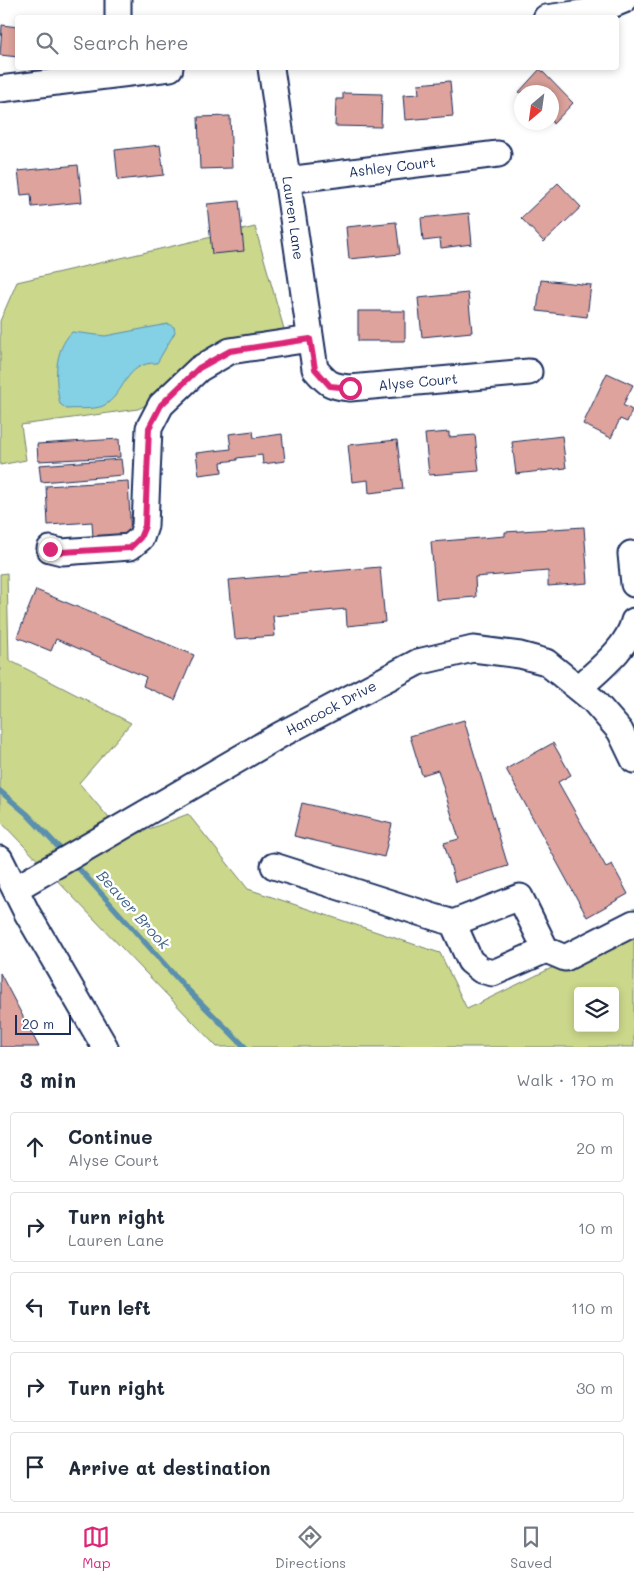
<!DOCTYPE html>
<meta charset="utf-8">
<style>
body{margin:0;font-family:Mali,sans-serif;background:#f6f6f7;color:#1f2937}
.controls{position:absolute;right:15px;bottom:15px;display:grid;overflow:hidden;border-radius:5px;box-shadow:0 2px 8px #0003}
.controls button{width:45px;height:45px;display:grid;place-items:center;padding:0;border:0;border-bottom:1px solid #e0e1e3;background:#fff;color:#1f2937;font:25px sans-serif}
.compass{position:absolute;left:514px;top:85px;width:45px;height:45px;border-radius:50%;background:#fff;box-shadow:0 2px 8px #0003;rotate:209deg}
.scale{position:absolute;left:15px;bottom:12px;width:56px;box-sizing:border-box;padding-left:5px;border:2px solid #1b2f5e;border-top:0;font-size:14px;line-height:18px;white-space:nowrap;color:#1b2f5e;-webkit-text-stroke:4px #fff;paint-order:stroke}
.stop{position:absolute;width:15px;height:15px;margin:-11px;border:4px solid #db2777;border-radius:50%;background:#fff}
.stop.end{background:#db2777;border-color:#fff;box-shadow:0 1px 5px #0008}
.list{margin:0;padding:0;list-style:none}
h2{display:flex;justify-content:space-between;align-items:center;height:65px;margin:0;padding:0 20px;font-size:21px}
h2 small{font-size:16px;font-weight:400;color:#747a83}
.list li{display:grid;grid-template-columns:32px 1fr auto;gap:15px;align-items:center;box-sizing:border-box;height:70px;margin:0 10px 10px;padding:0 10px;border:1px solid #e0e1e3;border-radius:5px}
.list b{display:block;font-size:19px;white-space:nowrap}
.list p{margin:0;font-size:16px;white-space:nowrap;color:#747a83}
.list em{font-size:16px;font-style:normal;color:#747a83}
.icon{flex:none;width:28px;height:28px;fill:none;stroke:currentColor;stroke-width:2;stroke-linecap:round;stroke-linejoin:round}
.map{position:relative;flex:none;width:634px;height:1047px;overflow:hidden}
.search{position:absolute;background:#fff;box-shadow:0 2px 8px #0003;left:15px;right:15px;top:15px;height:55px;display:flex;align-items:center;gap:12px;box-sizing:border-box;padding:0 18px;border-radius:5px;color:#747a83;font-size:19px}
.sheet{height:465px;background:#fff}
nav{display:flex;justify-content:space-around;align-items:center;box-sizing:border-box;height:70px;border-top:1px solid #e0e1e3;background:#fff;font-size:14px;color:#747a83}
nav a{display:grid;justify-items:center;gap:2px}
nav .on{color:#db2777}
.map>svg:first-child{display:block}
.green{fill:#cbd78a;stroke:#738374;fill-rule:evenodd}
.water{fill:#84d0e4;stroke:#5a90ae}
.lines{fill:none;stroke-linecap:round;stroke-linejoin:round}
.stream{stroke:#5a90ae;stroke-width:5.5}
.building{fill:#dda39c;stroke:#1b2f5e}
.minor-casing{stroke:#1b2f5e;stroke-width:29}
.minor{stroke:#fff;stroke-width:25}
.route{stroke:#db2777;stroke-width:6}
.labels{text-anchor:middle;stroke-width:5;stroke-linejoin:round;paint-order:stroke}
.street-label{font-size:14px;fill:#1b2f5e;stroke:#fff}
.water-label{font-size:15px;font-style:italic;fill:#3a5f86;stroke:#fff}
</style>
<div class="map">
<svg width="634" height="1047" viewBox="0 0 634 1047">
<rect width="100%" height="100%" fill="#fff"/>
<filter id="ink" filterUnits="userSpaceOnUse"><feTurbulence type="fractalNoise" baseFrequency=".02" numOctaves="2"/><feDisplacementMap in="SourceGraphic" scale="10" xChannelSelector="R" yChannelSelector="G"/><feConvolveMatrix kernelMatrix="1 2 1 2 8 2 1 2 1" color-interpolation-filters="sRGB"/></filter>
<g filter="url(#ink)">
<path class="green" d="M255 227 286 336 138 409 21 425 26 460 0 465V321L17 282Z
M7 573 9 660 131 723 79 783 126 838 188 814 248 889 440 953 467 1009 634 928V1047H217L0 821V574ZM578 991H615V1028H578Z"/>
<path class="water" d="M168 324 174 327 175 332 157 363C124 362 126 394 103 406 93 410 77 408 67 409L60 404C55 380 53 351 72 332L105 336Z"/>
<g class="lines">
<path class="stream" d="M0 791 27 814 65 854
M73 862 184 986 245 1047"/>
</g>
<path class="building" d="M2 25 18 27V57L0 55Z
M540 69 573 103 553 124 552 122V92H522V94L519 92Z
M450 81 453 116 405 120 403 95 419 94 418 84Z
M343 93 382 94 381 127 335 126 336 99H343Z
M230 116 232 168 200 169 198 117Z
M160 145 164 175 118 180 115 150Z
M78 165 82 202 32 207 31 194 21 195 18 171Z
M558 183 581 207 544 242 521 218Z
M239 201 244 251 212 254 207 204Z
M469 213 472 244 441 248 440 239 423 241 421 218Z
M396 222 400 254 349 259 346 227Z
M541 280 591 285 587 317 537 311Z
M468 293 472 332 422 337 418 298Z
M358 311H405V341H358Z
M607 373 633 385 623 405 632 410 627 422 620 419 611 438 583 424Z
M253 431 254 438 282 434 285 461 263 464 262 455 237 458V460L221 462 222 472 199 475 196 453 231 449 229 434Z
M449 432V437L475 435 479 471 429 475 425 434Z
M562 436 566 468 516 474 512 442Z
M119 439 120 457 38 461 37 444Z
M397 440 403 489 369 493 368 480 352 482 348 445Z
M121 459 123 475 41 482 39 465Z
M128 481 131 536 93 538 92 522 48 525 46 486Z
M584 527 588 583 548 586V571L475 577 476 597 436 600 431 542 505 536V532Z
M380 567 385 622 347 626 346 609 273 616 275 636 235 639 229 580Z
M36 590 194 655 175 700 143 686 146 677 56 639 51 651 17 637Z
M464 720 508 866 455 882 444 843 459 839 438 770 422 775 410 736Z
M553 743 571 775 558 782 606 867 612 864 628 894 587 917 506 769Z
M302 803 392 824 384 857 294 836Z
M0 973 39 1047H0Z"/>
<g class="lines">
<g class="minor-casing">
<path id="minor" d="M118 0V18
M546 18 597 11 624 0
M271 68 315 369C328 384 330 386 350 388L529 372
M0 89 170 68
M287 180 498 154
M50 549 62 552 130 547 141 538 145 526 149 428 161 405 199 369 230 351 310 339
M631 554 634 584
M579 688C598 670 628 648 634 621
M0 859 27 913 105 1047
M274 866 453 923 520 897 546 950
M15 889 280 735 418 662 473 649 520 655 546 662 593 700 620 731 634 760
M453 923 470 961 481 970 493 973 546 950 565 958 634 923"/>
</g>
<use href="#minor" class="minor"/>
</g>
</g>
<g class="lines" filter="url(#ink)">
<path class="route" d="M50 549 62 552 130 548 140 538 145 526 149 428 161 405 199 368 230 351 310 339 315 369 330 386 350 388"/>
</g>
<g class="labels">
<g class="street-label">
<text transform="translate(392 167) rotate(-7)" y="5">Ashley Court</text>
<text transform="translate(293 218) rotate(82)" y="5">Lauren Lane</text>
<text transform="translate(418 382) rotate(-5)" y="5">Alyse Court</text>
<text transform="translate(331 708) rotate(-28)" y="5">Hancock Drive</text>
</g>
<g class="water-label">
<text transform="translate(133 910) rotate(48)" y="5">Beaver Brook</text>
</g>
</g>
</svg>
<div class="controls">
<button><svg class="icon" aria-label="layers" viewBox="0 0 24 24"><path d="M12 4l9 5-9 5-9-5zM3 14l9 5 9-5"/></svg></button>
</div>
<svg class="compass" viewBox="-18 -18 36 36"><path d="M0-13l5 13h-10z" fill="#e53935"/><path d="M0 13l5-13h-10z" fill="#747a83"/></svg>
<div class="scale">20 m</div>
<div class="stop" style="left:350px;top:388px"></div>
<div class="stop end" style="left:50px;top:549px"></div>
<div class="search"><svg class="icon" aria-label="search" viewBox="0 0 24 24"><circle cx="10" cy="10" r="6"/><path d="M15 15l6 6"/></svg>Search here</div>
</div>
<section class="sheet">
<h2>3 min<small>Walk · 170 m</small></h2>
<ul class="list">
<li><svg class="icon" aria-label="ahead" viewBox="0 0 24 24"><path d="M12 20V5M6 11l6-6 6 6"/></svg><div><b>Continue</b><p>Alyse Court</p></div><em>20 m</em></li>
<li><svg class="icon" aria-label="right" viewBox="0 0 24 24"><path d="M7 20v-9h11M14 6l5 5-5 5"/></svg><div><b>Turn right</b><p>Lauren Lane</p></div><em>10 m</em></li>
<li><svg class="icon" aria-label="left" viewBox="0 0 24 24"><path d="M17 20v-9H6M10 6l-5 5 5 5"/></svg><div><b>Turn left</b></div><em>110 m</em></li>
<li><svg class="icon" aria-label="right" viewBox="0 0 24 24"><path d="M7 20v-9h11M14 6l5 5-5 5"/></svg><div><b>Turn right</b></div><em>30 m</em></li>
<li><svg class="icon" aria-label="arrive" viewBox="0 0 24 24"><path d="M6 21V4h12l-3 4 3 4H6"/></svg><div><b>Arrive at destination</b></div></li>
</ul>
</section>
<nav>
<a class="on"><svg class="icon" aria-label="map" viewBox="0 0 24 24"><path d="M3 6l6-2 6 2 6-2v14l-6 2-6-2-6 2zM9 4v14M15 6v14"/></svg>Map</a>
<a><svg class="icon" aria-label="directions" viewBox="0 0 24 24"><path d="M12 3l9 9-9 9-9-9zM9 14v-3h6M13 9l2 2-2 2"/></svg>Directions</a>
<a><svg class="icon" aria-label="saved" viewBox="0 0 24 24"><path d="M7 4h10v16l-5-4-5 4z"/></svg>Saved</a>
</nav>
